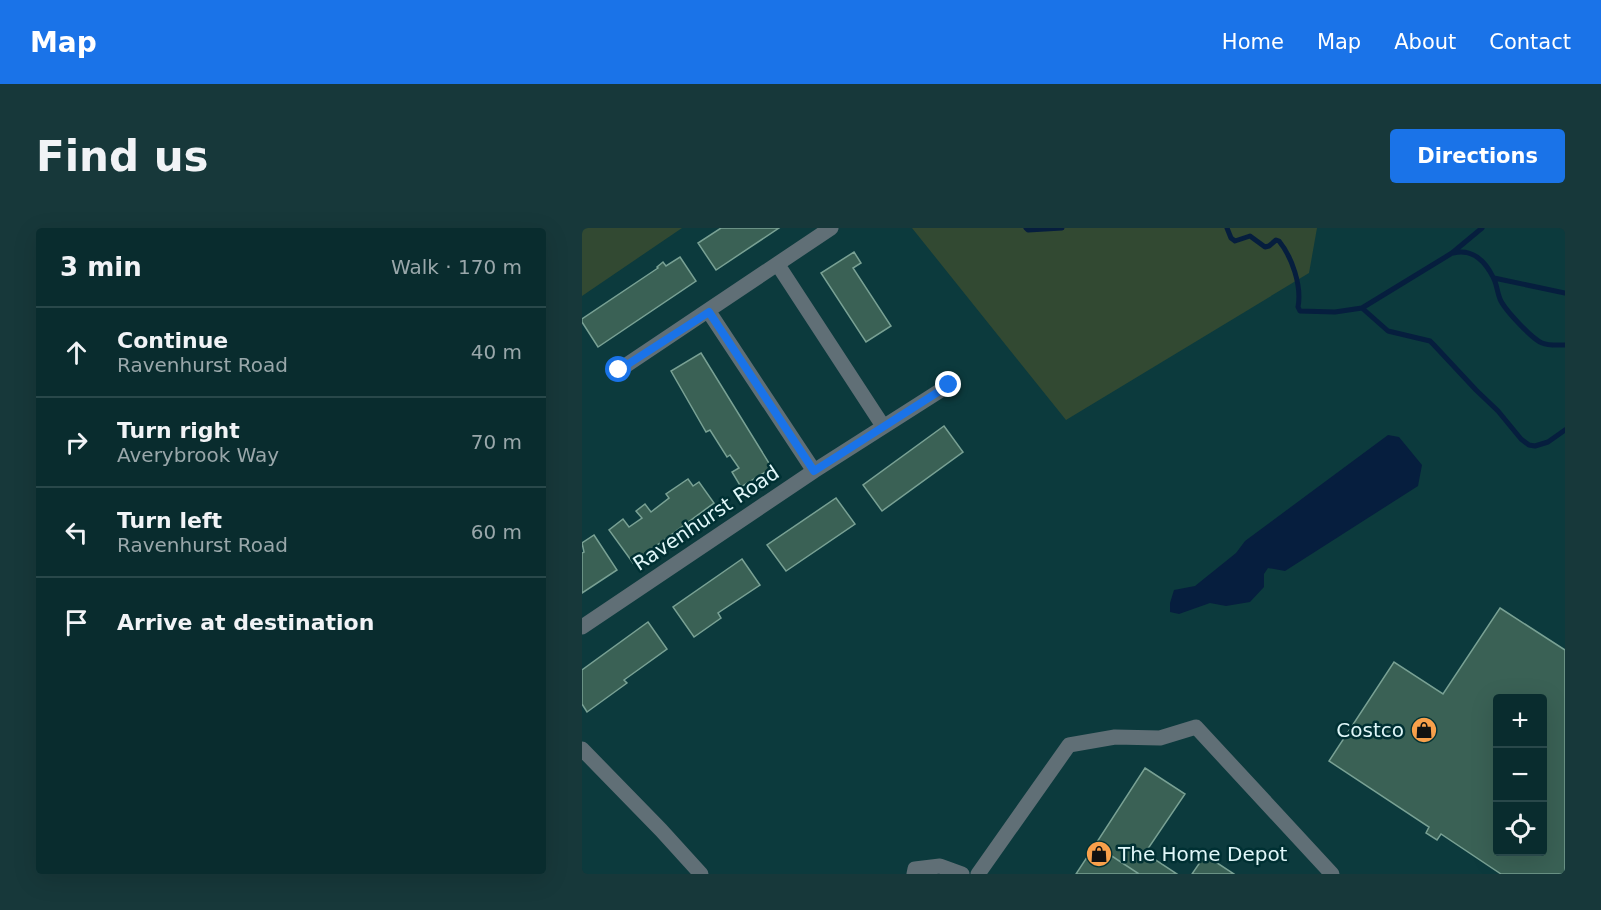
<!DOCTYPE html>
<meta charset="utf-8">
<style>
body{margin:0;font-family:"DejaVu Sans",sans-serif;background:#17383a;color:#f1f3f6}
.controls{position:absolute;right:18px;bottom:18px;display:grid;overflow:hidden;border-radius:6px;box-shadow:0 6px 24px #0002}
.controls button{width:54px;height:54px;display:grid;place-items:center;padding:0;border:0;border-bottom:2px solid #29484a;background:#092c2e;color:#f1f3f6;font:30px sans-serif}
.stop{position:absolute;width:18px;height:18px;margin:-14px;border:4px solid #1a73e8;border-radius:50%;background:#fff}
.stop.end{background:#1a73e8;border-color:#fff;box-shadow:0 2px 6px #0008}
.list{margin:0;padding:0;list-style:none}
h2{display:flex;justify-content:space-between;align-items:center;height:78px;margin:0;padding:0 24px;font-size:26px}
h2 small{font-size:20px;font-weight:400;color:#99a7aa}
.list li{display:grid;grid-template-columns:39px 1fr auto;gap:18px;align-items:center;box-sizing:border-box;height:90px;padding:0 24px;border-top:2px solid #29484a}
.list b{display:block;font-size:22px;white-space:nowrap}
.list p{margin:0;font-size:20px;white-space:nowrap;color:#99a7aa}
.list em{font-size:20px;font-style:normal;color:#99a7aa}
.icon{flex:none;width:33px;height:33px;fill:none;stroke:currentColor;stroke-width:2;stroke-linecap:round;stroke-linejoin:round}
.map{position:relative;flex:none;width:983px;height:646px;overflow:hidden;border-radius:6px}
header{display:flex;align-items:center;gap:36px;box-sizing:border-box;height:84px;padding:0 30px;background:#1a73e8;color:#fff}
header strong{font-size:28px}
nav{display:flex;gap:33px;margin-inline-start:auto;font-size:21px}
.intro{display:flex;align-items:center;justify-content:space-between;box-sizing:border-box;height:144px;padding:0 36px}
h1{margin:0;font-size:42px}
.button{padding:15px 27px;border-radius:6px;background:#1a73e8;color:#fff;font-size:21px;font-weight:700}
main{display:flex;gap:36px;padding:0 36px}
aside{flex:1;background:#092c2e;border-radius:6px;box-shadow:0 6px 24px #0002}
.map>svg:first-child{display:block}
.green{fill:#324932}
.water{fill:#061e3e}
.lines{fill:none;stroke-linecap:round;stroke-linejoin:round}
.stream{stroke:#061e3e;stroke-width:5}
.building{fill:#3a6155;stroke:#79a194;stroke-width:1.5;fill-rule:evenodd}
.minor{stroke:#606f76;stroke-width:15}
.route{stroke:#1a73e8;stroke-width:8}
.labels{text-anchor:middle;stroke-width:5;stroke-linejoin:round;paint-order:stroke}
.street-label{font-size:20px;fill:#e0f7f9;stroke:#003033}
.poi-label{font-size:20px;fill:#e0f7f9;stroke:#003033;text-anchor:end}
</style>
<header>
<strong>Map</strong>
<nav><a>Home</a><a>Map</a><a>About</a><a>Contact</a></nav>
</header>
<div class="intro"><h1>Find us</h1><a class="button">Directions</a></div>
<main>
<aside>
<h2>3 min<small>Walk · 170 m</small></h2>
<ul class="list">
<li><svg class="icon" aria-label="ahead" viewBox="0 0 24 24"><path d="M12 20V5M6 11l6-6 6 6"/></svg><div><b>Continue</b><p>Ravenhurst Road</p></div><em>40 m</em></li>
<li><svg class="icon" aria-label="right" viewBox="0 0 24 24"><path d="M7 20v-9h11M14 6l5 5-5 5"/></svg><div><b>Turn right</b><p>Averybrook Way</p></div><em>70 m</em></li>
<li><svg class="icon" aria-label="left" viewBox="0 0 24 24"><path d="M17 20v-9H6M10 6l-5 5 5 5"/></svg><div><b>Turn left</b><p>Ravenhurst Road</p></div><em>60 m</em></li>
<li><svg class="icon" aria-label="arrive" viewBox="0 0 24 24"><path d="M6 21V4h12l-3 4 3 4H6"/></svg><div><b>Arrive at destination</b></div></li>
</ul>
</aside>
<div class="map">
<svg width="983" height="646" viewBox="0 0 983 646">
<rect width="100%" height="100%" fill="#0c3a3d"/>
<path class="green" d="M0 0H100L0 68Z
M330 0H735L727 45 484 192Z"/>
<path class="water" d="M806 207 817 209 840 237 836 258 703 343 686 340 682 346V359L668 374 644 378 628 375 597 386 588 384V375L592 362 613 358 654 325 663 313Z"/>
<g class="lines">
<path class="stream" d="M444 0 446 2 480 0
M645 0 649 10 653 13 668 8 683 19 687 18 694 12 697 13C710 29 720 58 716 79L718 83 753 84 780 80 870 25 900 0
M871 25C890 20 903 33 911 49 915 56 915 64 918 71 922 81 950 111 960 115 967 118 976 117 983 117
M912 50 983 65
M780 80 806 103 848 113 852 117 894 162 916 183 939 211 947 217 953 218 966 214 983 202"/>
</g>
<path class="building" d="M139 0H197L134 42 116 15Z
M272 24 279 35 271 40 309 98 284 114 239 45Z
M98 29 114 53 16 119 0 94V91L76 40 75 39 81 34 84 38Z
M119 125 190 240 159 259 150 244 157 240 148 227 145 229 128 202 124 204 89 143Z
M362 198 381 224 300 283 281 257Z
M106 251 111 258 117 254 132 275 51 335 27 302 41 291 47 299 60 290 54 283 63 276 69 284 87 270 84 266Z
M254 270 273 296 204 343 185 317Z
M12 307 35 342 0 365V325L2 324 0 315Z
M160 331 178 357 136 385 139 390 112 409 91 379Z
M918 380 983 422V646H919L859 606 855 612 844 605 847 599 747 533 812 434 861 466ZM915 470H960V624H915Z
M66 394 85 421 42 452 45 455 5 484 0 476V442Z
M563 540 603 566 563 625 595 646H557L513 617Z
M513 617 557 646H494Z
M623 627 652 646H610Z"/>
<g class="lines">
<path class="minor" d="M196 37 301 198
M127 84 232 243
M37 142 249 0
M0 399 232 243 367 157
M0 521 79 602 119 646
M332 646 333 641 358 638 380 646
M396 646 487 517 533 509 578 510 614 499 750 646"/>
</g>
<g class="lines">
<path class="route" d="M37 142 127 84 232 243 367 157"/>
</g>
<defs>
<g id="shop-disc" transform="scale(1.35)"><circle r="9.5" fill="#f8a04b" stroke="#003033"/><path d="M-5-2.5h2.3a2.7 3.5 0 0 1 5.4 0H5L5.5 6h-11ZM-1.5-2.5h3a1.5 2.3 0 0 0-3 0Z" fill="#111"/></g>
</defs>
<g fill-rule="evenodd">
<use href="#shop-disc" x="842" y="502"/>
<use href="#shop-disc" x="517" y="626"/>
</g>
<g class="labels">
<g class="street-label">
<text transform="translate(124 290) rotate(-34)" y="7">Ravenhurst Road</text>
</g>
<g class="poi-label">
<text x="822" y="509">Costco</text>
<text x="536" y="633" text-anchor="start">The Home Depot</text>
</g>
</g>
</svg>
<div class="controls">
<button>+</button>
<button>−</button>
<button><svg class="icon" aria-label="locate" viewBox="0 0 24 24"><circle cx="12" cy="12" r="6"/><path d="M12 2v4M12 18v4M2 12h4M18 12h4"/></svg></button>
</div>
<div class="stop" style="left:37px;top:142px"></div>
<div class="stop end" style="left:367px;top:157px"></div>
</div>
</main>
